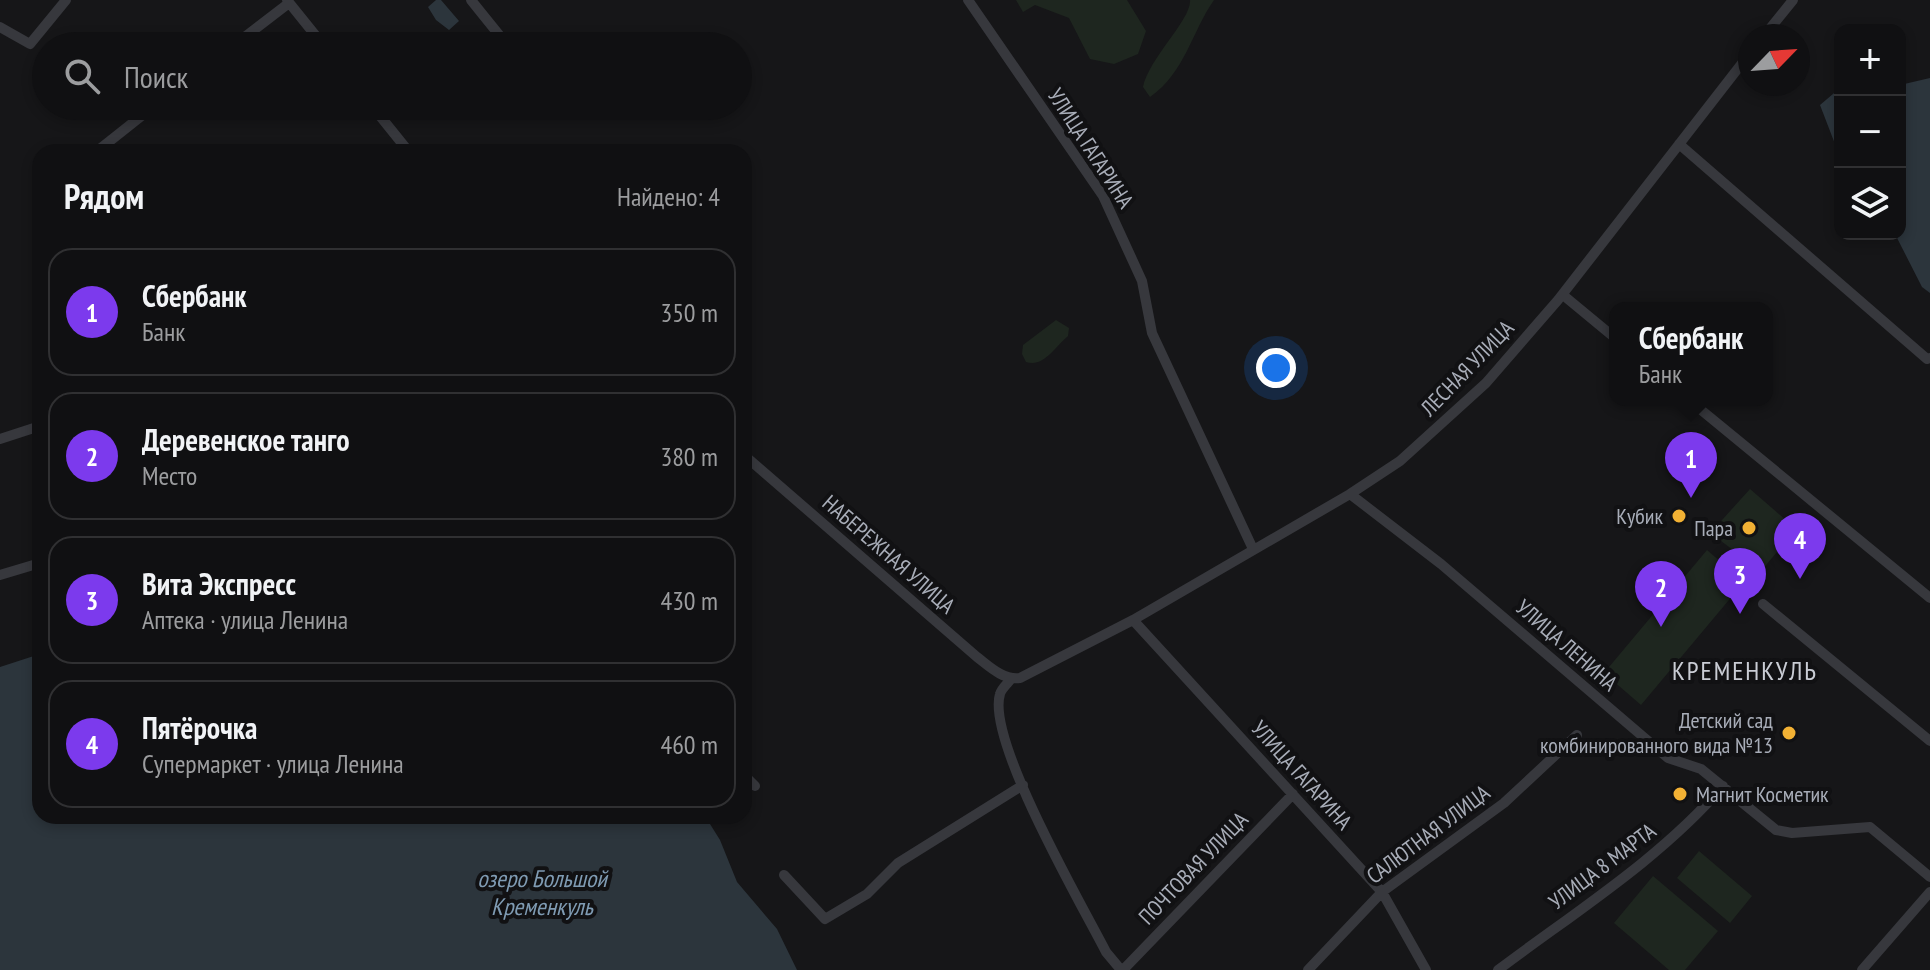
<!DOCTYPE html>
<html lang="ru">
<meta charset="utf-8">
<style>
body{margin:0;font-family:"PT Sans Narrow",sans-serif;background:#1e1e20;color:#f1f3f6}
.controls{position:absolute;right:24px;top:24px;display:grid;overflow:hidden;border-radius:16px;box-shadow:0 4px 12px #0003}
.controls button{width:72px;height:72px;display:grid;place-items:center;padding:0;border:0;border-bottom:2px solid #303032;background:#101012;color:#f1f3f6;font:40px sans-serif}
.compass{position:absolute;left:1738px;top:24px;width:72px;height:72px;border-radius:50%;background:#101012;box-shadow:0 4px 12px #0003;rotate:65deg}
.you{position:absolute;left:1276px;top:368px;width:28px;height:28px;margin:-20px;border:6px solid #fff;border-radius:50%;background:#1a73e8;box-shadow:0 0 0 12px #1a73e833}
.badge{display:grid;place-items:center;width:52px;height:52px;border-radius:50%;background:#7c3aed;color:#fff;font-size:26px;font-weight:700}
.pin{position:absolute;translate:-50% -66px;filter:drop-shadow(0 2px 4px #0008)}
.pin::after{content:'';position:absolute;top:42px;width:28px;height:24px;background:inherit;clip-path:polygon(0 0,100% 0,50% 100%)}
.popup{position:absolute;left:1609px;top:302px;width:164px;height:104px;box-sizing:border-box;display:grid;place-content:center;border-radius:16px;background:#101012;filter:drop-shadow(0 2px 6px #0005);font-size:26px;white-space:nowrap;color:#9c9d9f}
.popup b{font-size:30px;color:#f1f3f6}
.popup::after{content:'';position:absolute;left:50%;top:100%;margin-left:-16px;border:16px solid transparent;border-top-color:#101012}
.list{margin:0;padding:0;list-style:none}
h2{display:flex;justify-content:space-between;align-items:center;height:104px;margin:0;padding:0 32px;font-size:34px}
h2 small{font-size:26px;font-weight:400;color:#9c9d9f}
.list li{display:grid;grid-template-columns:52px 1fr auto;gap:24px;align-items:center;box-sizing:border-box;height:128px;margin:0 16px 16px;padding:0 16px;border:2px solid #303032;border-radius:24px}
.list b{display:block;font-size:30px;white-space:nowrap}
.list p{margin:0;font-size:26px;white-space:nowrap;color:#9c9d9f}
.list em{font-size:26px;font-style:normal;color:#9c9d9f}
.icon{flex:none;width:44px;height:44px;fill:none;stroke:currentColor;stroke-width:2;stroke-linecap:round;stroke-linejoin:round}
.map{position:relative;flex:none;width:1930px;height:970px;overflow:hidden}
.search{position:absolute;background:#101012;box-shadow:0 4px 12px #0003;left:32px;top:32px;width:720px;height:88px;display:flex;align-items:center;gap:20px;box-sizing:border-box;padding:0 28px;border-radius:44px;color:#9c9d9f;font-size:30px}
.panel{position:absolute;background:#101012;box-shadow:0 4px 12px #0003;left:32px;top:144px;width:720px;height:680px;border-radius:24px}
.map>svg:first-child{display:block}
.green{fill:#1e261f}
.water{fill:#2c353c}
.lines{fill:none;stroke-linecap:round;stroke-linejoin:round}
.minor{stroke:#37383d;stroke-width:10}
.poi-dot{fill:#f2b134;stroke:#111113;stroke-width:3}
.labels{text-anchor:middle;stroke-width:8;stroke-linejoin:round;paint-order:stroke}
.street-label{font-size:22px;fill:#a8adb8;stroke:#111113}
.poi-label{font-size:22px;fill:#a8adb8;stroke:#111113;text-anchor:end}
.water-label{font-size:24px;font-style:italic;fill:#7f9bb3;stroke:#111113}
.quarter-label{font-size:26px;letter-spacing:2px;fill:#c9ccd4;stroke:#111113}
</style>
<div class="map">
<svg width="1930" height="970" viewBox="0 0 1930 970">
<rect width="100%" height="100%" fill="#161618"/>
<path class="green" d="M1016 0H1127L1146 31 1138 54 1114 64 1090 59 1069 18 1035 5 1023 12Z
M1190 0H1214C1192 31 1185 73 1150 97L1143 87C1149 58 1192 19 1190 0Z
M1056 320 1069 328 1068 336C1055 347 1043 368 1026 362L1022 354 1023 345Z
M1750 489 1794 527V532L1761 571 1713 535V530Z
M1707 550 1744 582 1641 705 1604 673Z
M1699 851 1752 896 1730 923 1677 878Z
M1653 876 1718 931 1685 970H1669L1614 923Z"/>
<path class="water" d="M436 0H441L459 21 449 30 436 20 428 7Z
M1930 78V293L1922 287 1895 234H1900V85Z
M1840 88V157L1820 105Z
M40 654V816H705L720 840 737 882 777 929 797 970H0V667Z"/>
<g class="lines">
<path class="minor" d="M287 0 324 46
M471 0 504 41
M968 0 1103 196 1142 281 1152 333 1253 549
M0 27 30 44 66 0
M1764 36 1793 0
M233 46 289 3
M372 106 409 152
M1679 144 1927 359 1930 358
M96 152 154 106
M1563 295 1615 338
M1689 400 1930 598
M0 439 40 426
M744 455 977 657C990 667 1003 680 1020 678L1133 620 1350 494 1400 461 1486 383 1558 300 1750 53
M1350 494 1441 564 1668 758 1701 769 1776 830 1792 833 1870 827 1930 877
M0 575 40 563
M1763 604 1930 741
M1133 620 1382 892 1426 970
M1011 679C1008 683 1001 689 1000 694 986 740 1082 905 1106 952L1121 970
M744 775 755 786
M784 875 825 919 867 894 898 863 1023 785
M1123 970 1293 794
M1308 970 1382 892 1504 803 1577 735
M1498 970C1575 912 1660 859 1723 786
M1862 970 1930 892"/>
</g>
<g class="poi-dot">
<circle cx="1679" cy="516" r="8"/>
<circle cx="1749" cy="528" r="8"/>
<circle cx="1789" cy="733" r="8"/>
<circle cx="1680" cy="794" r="8"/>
</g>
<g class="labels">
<g class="street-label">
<text transform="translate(1091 148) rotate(57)" y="8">УЛИЦА ГАГАРИНА</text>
<text transform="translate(1467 368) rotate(-46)" y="8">ЛЕСНАЯ УЛИЦА</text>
<text transform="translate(889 554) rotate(41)" y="8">НАБЕРЕЖНАЯ УЛИЦА</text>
<text transform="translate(1567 645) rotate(41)" y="8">УЛИЦА ЛЕНИНА</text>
<text transform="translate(1302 775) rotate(48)" y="8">УЛИЦА ГАГАРИНА</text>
<text transform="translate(1428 834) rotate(-37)" y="8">САЛЮТНАЯ УЛИЦА</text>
<text transform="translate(1602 866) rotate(-37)" y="8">УЛИЦА 8 МАРТА</text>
<text transform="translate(1193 868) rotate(-46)" y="8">ПОЧТОВАЯ УЛИЦА</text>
</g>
<g class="poi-label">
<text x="1663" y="524">Кубик</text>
<text x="1733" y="536">Пара</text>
<text x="1773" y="728">Детский сад<tspan x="1773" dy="25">комбинированного вида №13</tspan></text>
<text x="1696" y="802" text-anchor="start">Магнит Косметик</text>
</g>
<g class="water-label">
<text x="542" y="887">озеро Большой<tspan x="542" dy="28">Кременкуль</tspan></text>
</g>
<g class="quarter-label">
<text x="1745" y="680">КРЕМЕНКУЛЬ</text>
</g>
</g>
</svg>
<div class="controls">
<button>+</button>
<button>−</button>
<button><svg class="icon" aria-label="layers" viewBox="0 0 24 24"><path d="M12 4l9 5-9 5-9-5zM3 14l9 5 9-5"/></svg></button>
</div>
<svg class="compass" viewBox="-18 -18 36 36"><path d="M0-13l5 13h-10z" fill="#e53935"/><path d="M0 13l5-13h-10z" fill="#9c9d9f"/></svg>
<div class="you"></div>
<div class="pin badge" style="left:1691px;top:498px">1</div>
<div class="popup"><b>Сбербанк</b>Банк</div>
<div class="pin badge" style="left:1661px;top:627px">2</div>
<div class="pin badge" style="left:1740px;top:614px">3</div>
<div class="pin badge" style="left:1800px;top:579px">4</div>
<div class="search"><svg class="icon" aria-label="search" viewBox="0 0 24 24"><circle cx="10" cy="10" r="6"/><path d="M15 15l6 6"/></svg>Поиск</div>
<section class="panel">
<h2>Рядом<small>Найдено: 4</small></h2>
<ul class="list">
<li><span class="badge">1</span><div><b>Сбербанк</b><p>Банк</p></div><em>350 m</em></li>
<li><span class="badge">2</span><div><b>Деревенское танго</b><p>Место</p></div><em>380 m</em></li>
<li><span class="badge">3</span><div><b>Вита Экспресс</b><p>Аптека · улица Ленина</p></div><em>430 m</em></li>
<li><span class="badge">4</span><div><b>Пятёрочка</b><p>Супермаркет · улица Ленина</p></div><em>460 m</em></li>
</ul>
</section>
</div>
